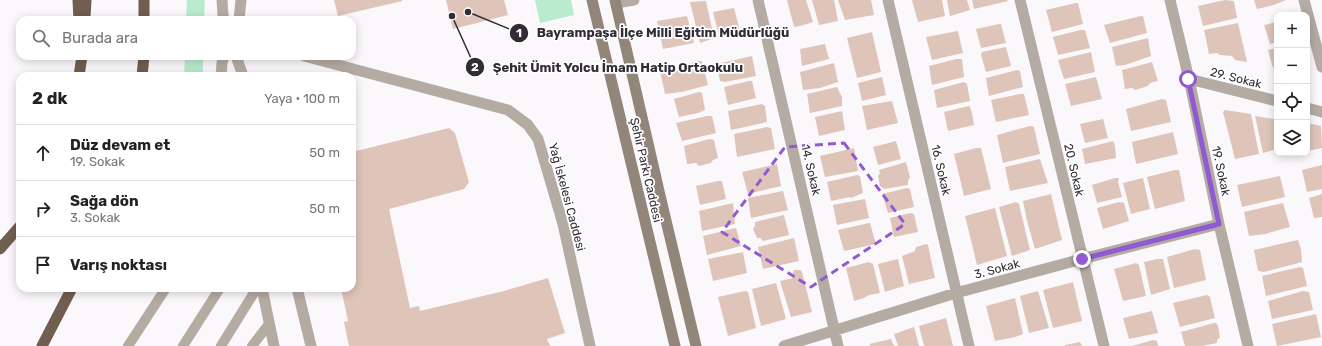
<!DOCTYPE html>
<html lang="tr">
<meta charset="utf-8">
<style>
body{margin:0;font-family:Rubik,sans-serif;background:#f2f2f2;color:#222}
.controls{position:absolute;right:12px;top:12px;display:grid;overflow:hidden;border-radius:8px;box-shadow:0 2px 10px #0003}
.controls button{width:36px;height:36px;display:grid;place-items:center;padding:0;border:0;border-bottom:1px solid #e0e0e0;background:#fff;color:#222;font:20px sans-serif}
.stop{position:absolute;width:12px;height:12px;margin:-9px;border:3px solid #905ad2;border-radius:50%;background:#fff}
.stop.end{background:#905ad2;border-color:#fff;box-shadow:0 1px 4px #0008}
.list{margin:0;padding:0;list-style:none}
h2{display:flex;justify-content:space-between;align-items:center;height:52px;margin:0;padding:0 16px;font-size:17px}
h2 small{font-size:13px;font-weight:400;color:#767676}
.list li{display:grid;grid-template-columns:26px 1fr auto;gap:12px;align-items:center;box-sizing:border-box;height:56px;padding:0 16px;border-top:1px solid #e0e0e0}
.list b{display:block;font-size:15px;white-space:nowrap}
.list p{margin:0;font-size:13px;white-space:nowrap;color:#767676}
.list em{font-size:13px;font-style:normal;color:#767676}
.icon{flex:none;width:22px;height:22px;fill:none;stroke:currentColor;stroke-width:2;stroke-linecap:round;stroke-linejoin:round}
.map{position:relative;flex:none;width:1322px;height:346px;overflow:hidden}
.search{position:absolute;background:#fff;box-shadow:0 2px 10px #0003;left:16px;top:16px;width:340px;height:44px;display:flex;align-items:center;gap:10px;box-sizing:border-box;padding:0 14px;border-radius:12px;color:#767676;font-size:15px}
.panel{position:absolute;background:#fff;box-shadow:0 2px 10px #0003;left:16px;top:72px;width:340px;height:220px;border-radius:12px}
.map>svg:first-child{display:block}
.green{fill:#baebcf}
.building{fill:#dfc4b9}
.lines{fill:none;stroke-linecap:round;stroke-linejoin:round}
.service{stroke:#b4aba3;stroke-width:10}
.minor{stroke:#b4aba3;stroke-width:11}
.secondary{stroke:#928579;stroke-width:11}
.trunk{stroke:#705e50;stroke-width:11}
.route{stroke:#905ad2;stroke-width:5}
.marked{fill:none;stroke:#905ad2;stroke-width:3;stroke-dasharray:8 5;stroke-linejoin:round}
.labels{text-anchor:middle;stroke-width:3.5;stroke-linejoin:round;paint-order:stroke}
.street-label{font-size:12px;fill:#312c35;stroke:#fff}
.leader{fill:none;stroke:#312c35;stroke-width:1.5}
.callout-dot{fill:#312c35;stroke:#fff;stroke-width:1.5}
.mark-label{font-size:12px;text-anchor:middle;font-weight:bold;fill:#fff}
.callout-label{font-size:13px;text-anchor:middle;font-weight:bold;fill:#312c35;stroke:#fff;stroke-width:3.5;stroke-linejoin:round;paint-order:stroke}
</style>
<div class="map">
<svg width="1322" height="346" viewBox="0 0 1322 346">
<rect width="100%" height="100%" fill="#fbf8fc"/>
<path class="green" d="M187 0H205L204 20H186Z
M535 0H571L574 15 540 23Z
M185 56H203V76H184Z"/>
<path class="building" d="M334 0H402V1L338 16Z
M446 0H504L508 15 453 29Z
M787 0H806L813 22 800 26 794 27Z
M812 0H834L838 21 819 25Z
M838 0H871L874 15 845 20Z
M912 0H942L945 16 918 22Z
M947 0H967L970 10 950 16Z
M972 0H1007L1008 1 974 9Z
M1225 0 1234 1 1237 18 1203 26 1198 6Z
M1254 0H1286L1274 5 1257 9Z
M706 1 714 38 700 43 690 2Z
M1076 3H1078L1083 24 1052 32 1046 10Z
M734 8 740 31 719 36 713 12Z
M687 16 694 43 663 49 657 21Z
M1141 16H1143L1147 33 1110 43 1104 25Z
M1277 22V42L1270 44 1264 25Z
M1238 23 1247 62 1235 60 1232 56 1220 55 1217 53 1209 54 1204 30Z
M999 24H1001L1006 43 981 48 976 29Z
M1080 30H1085L1090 48 1058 55 1053 37Z
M958 31 963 53 932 60 926 37Z
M872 32 881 72 857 78 847 38Z
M1148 38 1151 56 1125 65 1116 66 1112 47Z
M825 44 829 59 802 66 800 49Z
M1006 47 1011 66 986 72 981 55 982 52Z
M1277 48V72L1275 71 1272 65 1268 50Z
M1091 52 1095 72 1064 79 1058 60Z
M752 56 756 76 725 82 720 81 717 64Z
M956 59H962L964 77 932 85 929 66Z
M699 61H702L708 85 682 92 665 94 660 71Z
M1152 62 1158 81 1150 83 1148 86 1135 90 1132 88 1125 89 1122 70Z
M834 63 838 82 820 88 803 90 800 72Z
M1017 70 1020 71 1023 87 989 96 986 78Z
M882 77 886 95 862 101 858 83Z
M1096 77 1102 99 1071 106 1065 84Z
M749 81H752L756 98 728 105 724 87Z
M964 82 967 84 970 101 937 108 934 90Z
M837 87 842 97V106L810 113 807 94Z
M699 92 702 93 705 110 698 113 679 117 674 99Z
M1020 94H1024L1029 115 996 122 991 100Z
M1162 99 1166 100 1171 122 1131 131 1126 109Z
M892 101 898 123 867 130 862 106Z
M762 104 765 106 767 122 731 130 728 111Z
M969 106 970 107 972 113 974 125 948 131 944 112Z
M1225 110 1251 114 1259 154 1235 159 1223 112Z
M842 111 845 130 819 136 815 117Z
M707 116H712L716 133 682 141 676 123Z
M1255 116 1274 119 1277 134V149L1263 153Z
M1103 119 1108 138 1085 143 1080 124Z
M1307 123 1321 126 1322 148 1307 151Z
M1030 126 1034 127 1040 154 1003 163 997 135Z
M767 127 771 128 775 149 737 157 734 134Z
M449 128 455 133 469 182 464 189 389 209 410 308 419 306 420 311 504 291 548 278 565 333 547 339 550 346H349L344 322 348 321 341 288H352V152Z
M1173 132 1178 154 1136 164 1132 142Z
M709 139 714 140 718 158 713 160 711 163 699 166 696 163 687 164 684 146Z
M896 141 901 159 878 165 873 147Z
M1113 141 1115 146 1116 158 1085 164 1082 149Z
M854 148 858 171 825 177 820 156Z
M976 148H981L991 189 964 196 954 154Z
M1040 159 1048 183 1010 191 1005 167Z
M906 162 910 177 908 181V185L884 189 880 186 878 176 880 173 879 170Z
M777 164 781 186 748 194 742 172Z
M1322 165V189L1307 192 1302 170Z
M1175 170H1179L1180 174 1185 201 1155 209 1147 177Z
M857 175 860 176 863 193 851 198 850 197 831 201 827 182Z
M1280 176 1285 197 1242 207 1237 185Z
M1115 178H1119L1118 182 1122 197 1097 203 1092 185Z
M1143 178 1150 209 1131 214 1123 183Z
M718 181H722L726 199 700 205 696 186Z
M907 188 910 189 914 207 888 213 882 194Z
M783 191 788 210 751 218 748 198Z
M1051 194 1062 240 1035 249 1027 221 1023 201Z
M1322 194V217L1314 218 1309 198Z
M865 199 869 218 837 225 833 205Z
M1016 202 1019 204 1030 250 1012 256 999 207Z
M1119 202 1124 203 1129 221 1103 229 1097 208Z
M733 203 735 224 702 231 699 211Z
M1283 203 1290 227 1265 234 1249 236 1244 212Z
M995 208 1007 256 977 265 965 216Z
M910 213 914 214 918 232 894 237 890 218Z
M784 215 789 235 763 241 760 238H757L753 229 755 226V222Z
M869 223H870L876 244 844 251 838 230Z
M736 228 741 246 707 255 703 236Z
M794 238 799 261 763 269 758 247Z
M1298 240 1301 249 1302 262 1264 272 1258 271 1254 250Z
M926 244 928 245 935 278 909 284 902 256 915 251 916 247Z
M1195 249 1200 250 1206 280 1174 288 1167 257Z
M743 252 747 273 713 281 708 259Z
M898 259 904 286 885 292 878 264Z
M1157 259H1163L1170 289 1151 295 1144 262Z
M869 262 873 264 880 293 869 295 864 298 854 301 846 268Z
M1136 263 1139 265 1146 296 1123 301 1114 269Z
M1300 267 1303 268 1307 286 1266 296 1262 276Z
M794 270H800L802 272 812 312 791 317 780 281 793 278V272Z
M1073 282 1082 321 1053 328 1043 290Z
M776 283 786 319 761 326 752 289Z
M745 291 748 292 756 328 728 336 718 297Z
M1038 291 1049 328 1029 333 1020 296Z
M1303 291 1309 292 1313 310 1272 319 1268 301Z
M1207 295 1210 297 1215 318 1180 327 1173 303Z
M1015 298 1023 334 1015 337 995 341 986 306Z
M1152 311 1158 333 1129 339 1123 318Z
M1316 314 1321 337 1277 346 1272 324Z
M946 318 953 346H924L919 326Z
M1214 323H1216L1218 326 1220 337 1217 340V343L1202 346H1185L1181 332Z
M914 327 919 346H898L894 334Z
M891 339 894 346H870L869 344Z
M1153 340 1157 341 1158 346H1132Z
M1080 342 1082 346H1065V345Z"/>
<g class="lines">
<path class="service" d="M128 346 166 288
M183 346 220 288
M221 346 257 288
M252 346 269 324"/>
<path class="minor" d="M222 0 223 15 224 20
M758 0 838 346
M888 0 969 346
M1020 0 1104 346
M1170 0 1189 79 1219 224 1248 346
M1304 0 1322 67
M616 3 634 0
M239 20 241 0
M236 56 243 76
M304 56 508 110 528 125 538 139 563 224 590 346
M221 76 222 63 224 56
M1189 79 1277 101
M1307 108 1322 112
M262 288 274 346
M297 288 311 346
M784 346 956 293 1082 259 1219 224"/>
<path class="secondary" d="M592 0 675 346
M615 0 662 204 696 346"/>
<path class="trunk" d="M78 0 79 20
M144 0V20
M85 17 86 0
M79 76 82 56
M142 76 144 56
M0 249 20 226
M42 346 72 288"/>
</g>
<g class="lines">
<path class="route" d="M1082 259 1219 224 1188 79"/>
</g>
<path class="marked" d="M844 143 905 224 811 287 722 232 785 147Z"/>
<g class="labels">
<g class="street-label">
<text transform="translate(1236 78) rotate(14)" y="4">29. Sokak</text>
<text transform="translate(646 170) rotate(77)" y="4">Şehir Parkı Caddesi</text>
<text transform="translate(811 170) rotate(77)" y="4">14. Sokak</text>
<text transform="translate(941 170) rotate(77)" y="4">16. Sokak</text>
<text transform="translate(1074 170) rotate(77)" y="4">20. Sokak</text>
<text transform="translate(1221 171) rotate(78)" y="4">19. Sokak</text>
<text transform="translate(567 197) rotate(75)" y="4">Yağ İskelesi Caddesi</text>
<text transform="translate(997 269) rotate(-15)" y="4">3. Sokak</text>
</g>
</g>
<path class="leader" d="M468 12L519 33M452 16L475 67"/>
<g class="callout-dot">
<circle cx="468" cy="12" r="4"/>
<circle cx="452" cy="16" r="4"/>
<circle cx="519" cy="33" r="10"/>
<circle cx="475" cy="67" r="10"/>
</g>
<g class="mark-label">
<text x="519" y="37">1</text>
<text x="475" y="71">2</text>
</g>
<g class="callout-label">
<text x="663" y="37">Bayrampaşa İlçe Milli Eğitim Müdürlüğü</text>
<text x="618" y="72">Şehit Ümit Yolcu İmam Hatip Ortaokulu</text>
</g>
</svg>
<div class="controls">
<button>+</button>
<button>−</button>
<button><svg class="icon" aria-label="locate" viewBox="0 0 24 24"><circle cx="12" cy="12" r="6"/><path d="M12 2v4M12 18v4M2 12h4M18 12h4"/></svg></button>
<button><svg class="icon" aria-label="layers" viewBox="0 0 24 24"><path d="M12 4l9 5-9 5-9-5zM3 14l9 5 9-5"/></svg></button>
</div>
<div class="stop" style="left:1188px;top:79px"></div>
<div class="stop end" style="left:1082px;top:259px"></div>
<div class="search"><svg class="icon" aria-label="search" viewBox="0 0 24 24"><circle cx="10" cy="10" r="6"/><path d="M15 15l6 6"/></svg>Burada ara</div>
<section class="panel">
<h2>2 dk<small>Yaya · 100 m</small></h2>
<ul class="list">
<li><svg class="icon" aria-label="ahead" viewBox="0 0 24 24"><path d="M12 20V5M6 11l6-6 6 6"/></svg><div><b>Düz devam et</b><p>19. Sokak</p></div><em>50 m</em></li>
<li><svg class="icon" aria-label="right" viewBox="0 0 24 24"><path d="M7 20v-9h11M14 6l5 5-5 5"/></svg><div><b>Sağa dön</b><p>3. Sokak</p></div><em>50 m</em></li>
<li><svg class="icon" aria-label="arrive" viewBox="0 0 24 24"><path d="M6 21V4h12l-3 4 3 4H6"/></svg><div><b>Varış noktası</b></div></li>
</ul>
</section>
</div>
